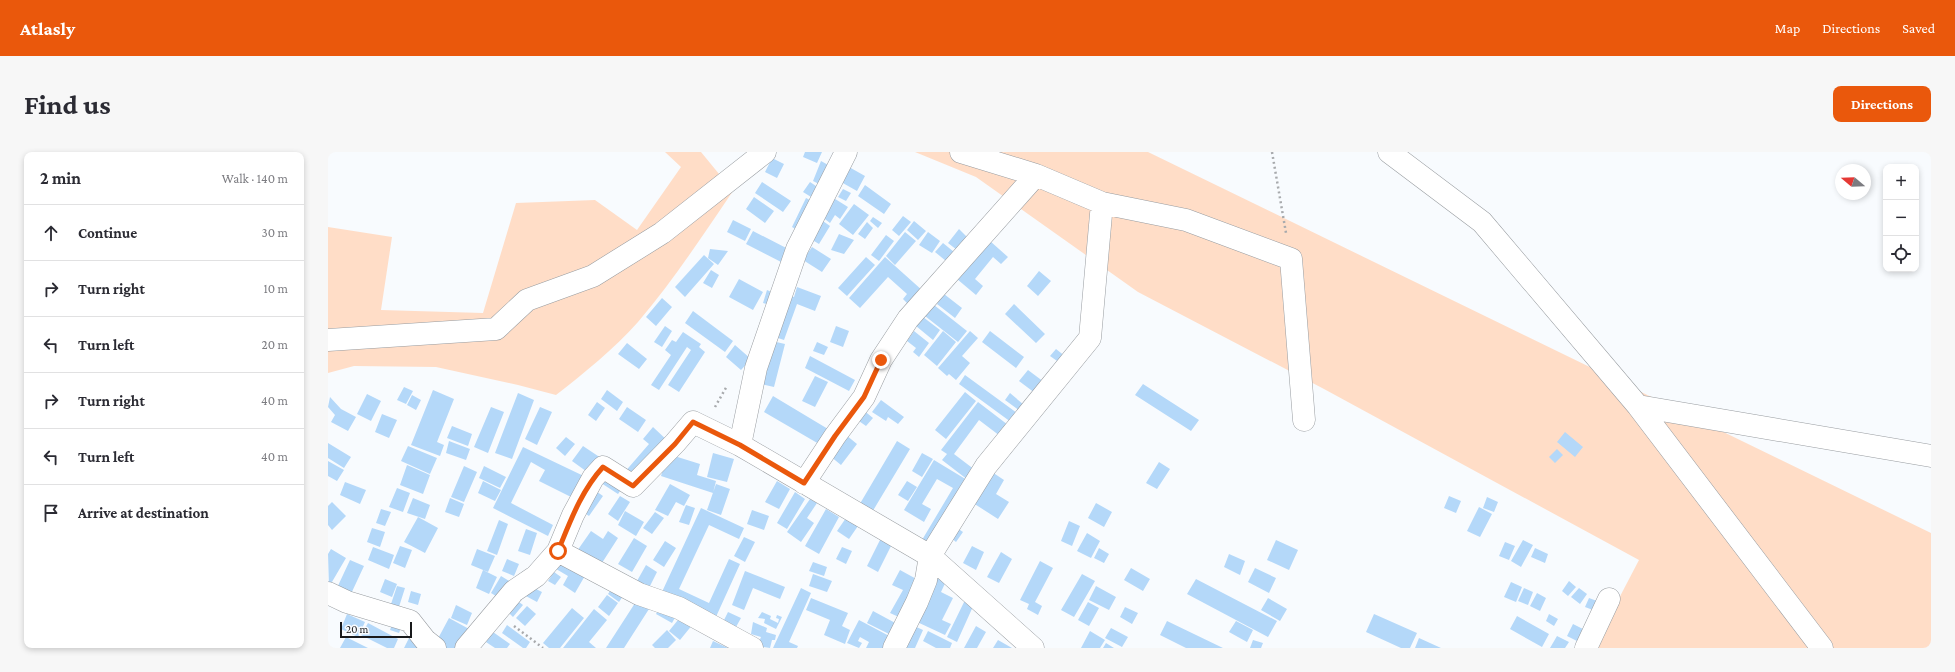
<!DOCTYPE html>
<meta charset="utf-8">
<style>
body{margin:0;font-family:"Crimson Pro",serif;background:#f7f7f7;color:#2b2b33}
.controls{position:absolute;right:12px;top:12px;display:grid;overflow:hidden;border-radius:8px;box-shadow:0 2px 6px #0003}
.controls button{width:36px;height:36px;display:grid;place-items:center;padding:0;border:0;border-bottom:1px solid #e1e1e2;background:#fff;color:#2b2b33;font:20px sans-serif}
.compass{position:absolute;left:1507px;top:12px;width:36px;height:36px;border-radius:50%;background:#fff;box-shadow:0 2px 6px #0003;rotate:289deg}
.scale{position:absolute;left:12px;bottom:10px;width:72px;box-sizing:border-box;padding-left:4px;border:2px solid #18191b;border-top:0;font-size:11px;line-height:14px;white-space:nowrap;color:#18191b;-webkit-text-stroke:3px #f8fbfe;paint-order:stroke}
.stop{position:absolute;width:12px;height:12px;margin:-9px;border:3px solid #ea580c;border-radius:50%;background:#fff}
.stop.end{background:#ea580c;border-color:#fff;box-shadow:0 1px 4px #0008}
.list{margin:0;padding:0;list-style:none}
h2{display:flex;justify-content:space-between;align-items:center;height:52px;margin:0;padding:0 16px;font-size:17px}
h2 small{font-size:13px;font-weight:400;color:#7c7c81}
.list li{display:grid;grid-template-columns:26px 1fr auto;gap:12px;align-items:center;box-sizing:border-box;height:56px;padding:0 16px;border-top:1px solid #e1e1e2}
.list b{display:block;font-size:15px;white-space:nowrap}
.list em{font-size:13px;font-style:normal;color:#7c7c81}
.icon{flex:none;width:22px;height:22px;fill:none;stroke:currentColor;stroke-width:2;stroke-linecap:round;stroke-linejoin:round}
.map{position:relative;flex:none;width:1603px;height:496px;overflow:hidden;border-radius:8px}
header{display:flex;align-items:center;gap:24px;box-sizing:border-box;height:56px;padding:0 20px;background:#ea580c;color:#fff}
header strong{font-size:19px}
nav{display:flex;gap:22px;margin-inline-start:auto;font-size:14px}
.intro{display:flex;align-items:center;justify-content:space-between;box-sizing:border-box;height:96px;padding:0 24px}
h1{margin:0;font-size:28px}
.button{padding:10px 18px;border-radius:8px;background:#ea580c;color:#fff;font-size:14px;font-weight:700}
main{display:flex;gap:24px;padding:0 24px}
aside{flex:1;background:#fff;border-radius:8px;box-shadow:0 2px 6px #0003}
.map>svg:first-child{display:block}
.green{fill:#ffddc7}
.building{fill:#b4d8f9}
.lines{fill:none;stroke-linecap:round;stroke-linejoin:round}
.street-casing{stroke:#989ca0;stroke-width:23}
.path{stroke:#a8aaad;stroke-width:2.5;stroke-dasharray:2 3;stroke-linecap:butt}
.street{stroke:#fff;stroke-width:22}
.route{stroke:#ea580c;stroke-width:5}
</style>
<header>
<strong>Atlasly</strong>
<nav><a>Map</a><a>Directions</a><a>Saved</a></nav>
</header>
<div class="intro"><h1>Find us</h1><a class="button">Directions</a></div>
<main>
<aside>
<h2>2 min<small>Walk · 140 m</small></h2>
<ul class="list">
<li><svg class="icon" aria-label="ahead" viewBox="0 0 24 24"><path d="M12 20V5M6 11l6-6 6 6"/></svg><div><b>Continue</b></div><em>30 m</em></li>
<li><svg class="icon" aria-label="right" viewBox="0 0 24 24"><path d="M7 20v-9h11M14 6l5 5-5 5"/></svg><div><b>Turn right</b></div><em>10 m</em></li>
<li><svg class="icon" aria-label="left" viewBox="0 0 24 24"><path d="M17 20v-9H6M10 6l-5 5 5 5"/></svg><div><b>Turn left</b></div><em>20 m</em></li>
<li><svg class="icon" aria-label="right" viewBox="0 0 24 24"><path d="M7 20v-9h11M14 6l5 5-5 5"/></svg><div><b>Turn right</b></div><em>40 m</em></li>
<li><svg class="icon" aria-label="left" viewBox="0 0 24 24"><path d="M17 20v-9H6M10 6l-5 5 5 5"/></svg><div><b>Turn left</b></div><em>40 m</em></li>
<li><svg class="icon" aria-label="arrive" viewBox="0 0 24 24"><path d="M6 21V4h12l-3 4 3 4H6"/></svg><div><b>Arrive at destination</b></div></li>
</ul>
</aside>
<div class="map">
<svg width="1603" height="496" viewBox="0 0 1603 496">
<rect width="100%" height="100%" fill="#f8fbfe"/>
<path class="green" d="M337 0H373L405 39C375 83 345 129 310 170 287 196 255 222 228 243L190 233 108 215 26 214 0 221V75L64 85 53 158 155 161 188 51 267 48 309 78 353 15Z
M587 0H820L1603 381V496H1265L1311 408 996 237 810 140 648 25Z"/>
<path class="building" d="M477 0H494L489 11 475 5Z
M444 6 456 12 449 26 437 20Z
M493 9 502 14 493 33 485 29Z
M521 15 537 24 529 39 513 30Z
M434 30 463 49 455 60 427 41Z
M482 30 494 38 488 48 475 40Z
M537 33 563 52 556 62 530 44Z
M515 37 523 41 518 49 510 45Z
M426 45 446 59 437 71 418 57Z
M504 45 520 55 512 67 507 63 502 71 493 64Z
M478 46 486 50 471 79 464 75Z
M526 52 541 63 525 83 511 72Z
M575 64 583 70 571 84 564 78Z
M545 65 554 71 550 76 542 69Z
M492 67 502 74 491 92 481 86Z
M405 68 423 77 417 89 399 80Z
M586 69 598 79 590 88 579 78Z
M539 70 545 76 537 87 530 82Z
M631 77 639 85 629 98 620 91Z
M425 79 464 99 457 112 418 92Z
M577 80 588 89 567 113 558 104Z
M600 80 612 89 604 101 591 93Z
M511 82 526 88 516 102 503 98Z
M558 83 566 89 551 109 543 103Z
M662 89 680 105 673 112 665 105 647 127 655 134 648 143 629 127Z
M615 91 626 100 618 109 607 100Z
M484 95 503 107 494 120 475 108Z
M382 97 400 99 390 113 380 106Z
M376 103 386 112 357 145 347 135Z
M538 105 547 113 519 144 510 136Z
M557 105 595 139 582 154 575 147 579 142 560 125 532 156 521 146Z
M383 118 391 123 384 136 375 131Z
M711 119 723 129 710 144 699 134Z
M411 127 435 140 425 158 401 145Z
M469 135 493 144 487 159 469 152 456 188 444 184 458 143 466 145Z
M439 138 452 144 448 155 435 151Z
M616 142 634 156 627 166 609 152Z
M334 146 344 155 328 174 318 165Z
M686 152 717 182 708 191 677 162Z
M606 153 639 179 630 190 597 164Z
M365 159 405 189 397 200 357 171Z
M595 165 612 178 605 188 588 174Z
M337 174 344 179 334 195 326 190Z
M508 174 521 179 515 195 502 190Z
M586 179 601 191 591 205 585 200 588 196 579 189Z
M615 179 628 190 609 214 596 203Z
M642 179 650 186 634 204 642 211 628 228 621 222 619 224 610 216Z
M662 179 696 205 688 216 654 190Z
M355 180 373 192 371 195 377 200 351 240 340 233 363 198 359 195 331 238 323 233 343 203 337 198 344 188 348 190Z
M444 189 457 192 446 235 433 232Z
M489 190 500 195 496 203 485 199Z
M299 191 319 207 311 217 290 202Z
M407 193 423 207 413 218 398 205Z
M728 197 738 205 732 211 722 204Z
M482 204 527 228 521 239 477 216Z
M700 218 716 230 707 241 691 229Z
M637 223 693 264 687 273 631 232Z
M487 224 500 230 487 255 474 249Z
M815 232 871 268 863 279 807 243Z
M76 235 85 239 78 252 69 248Z
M105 238 126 247 109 290 116 293 112 304 83 293Z
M279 238 295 250 289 259 273 247Z
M637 240 648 249 618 287 607 278Z
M190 241 206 248 184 307 167 301Z
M682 241 696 253 692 259 677 248Z
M39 242 53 249 43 269 29 262Z
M84 243 93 248 88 258 79 253Z
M445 244 500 277 491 292 436 260Z
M2 245 13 257 28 265 20 279 3 270 7 263 0 255Z
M553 248 576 265 570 272 560 265 558 269 544 260Z
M269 250 277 256 268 269 260 263Z
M650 250 684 276 676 287 651 268 626 302 647 318 640 328 614 308 619 302 613 298Z
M163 255 176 260 160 301 146 295Z
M212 255 224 260 209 293 197 287Z
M299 255 318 268 310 280 291 267Z
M534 257 545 266 538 274 528 267Z
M54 262 69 268 61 286 47 280Z
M124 274 144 282 140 294 119 286Z
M325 275 342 291 306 332 295 322 321 292 315 287Z
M1237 280 1255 295 1247 305 1229 290Z
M518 283 529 292 513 313 502 304Z
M238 285 247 292 237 304 228 296Z
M121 289 142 297 138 308 118 301Z
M569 289 582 297 543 362 530 355Z
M0 291 23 305 16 316 0 306Z
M80 294 109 306 102 322 73 309Z
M255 294 273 306 262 322 244 309Z
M195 295 262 327 251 349 211 329 217 318 203 310 183 351 225 373 220 384 165 356Z
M1229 297 1235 303 1227 311 1221 305Z
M385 301 406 307 399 330 379 325Z
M594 301 605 307 594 325 584 319Z
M340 302 372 312 369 323 388 329 385 341 333 324Z
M606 308 644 331 606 395 594 388 625 336 609 327 594 352 603 357 596 370 576 358Z
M0 309 16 318 9 329 0 324Z
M831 310 842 317 829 337 818 331Z
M79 313 102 323 95 342 72 333Z
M136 314 149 320 136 350 123 345Z
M156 314 178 325 172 336 151 326Z
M661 318 676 328 668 342 681 350 670 367 642 349Z
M277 319 297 332 290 342 270 329Z
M155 329 173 338 167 349 150 341Z
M449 329 462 337 451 357 437 350Z
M579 329 589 335 580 349 570 343Z
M17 330 38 338 32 352 12 343Z
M342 332 362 343 356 354 348 350 340 364 327 358Z
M388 332 402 337 393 363 379 358Z
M69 336 82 341 75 360 61 355Z
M265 337 275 344 261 364 251 357Z
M467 340 477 347 459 377 449 371Z
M292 344 302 350 290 369 280 362Z
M1121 344 1133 349 1128 361 1116 356Z
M1159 345 1170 350 1166 360 1155 356Z
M85 346 102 353 97 367 79 361Z
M122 346 136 352 131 365 117 360Z
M482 347 489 351 479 366 486 371 473 390 459 380Z
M4 350 18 364 4 378 0 373V354Z
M768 351 784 360 776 375 760 366Z
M358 353 367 356 361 373 351 370Z
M1151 355 1164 362 1152 385 1139 379Z
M373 356 416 376 411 387 381 373 351 437 381 451 401 407 412 412 387 467 333 442Z
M53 357 63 360 57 374 48 371Z
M498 357 511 365 491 402 477 394Z
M424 358 441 364 436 378 419 372Z
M297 359 316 370 308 384 290 373Z
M327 360 336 366 324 382 315 376Z
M520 363 532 371 521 387 509 379Z
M90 365 110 376 97 401 76 390Z
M171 368 180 372 169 403 159 399Z
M741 369 752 374 744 394 733 389Z
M44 376 57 380 52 395 39 390Z
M629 376 635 380 628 390 622 385Z
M198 377 209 381 202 403 190 399Z
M263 379 275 387 280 379 290 386 272 414 249 399Z
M759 381 772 389 763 406 749 399Z
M554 384 565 390 550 420 539 414Z
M416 385 427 390 417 410 406 404Z
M306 386 319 394 304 420 290 412Z
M948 388 970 398 961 418 939 408Z
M1195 388 1205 393 1193 415 1183 409Z
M337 389 348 396 336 415 325 408Z
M1177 390 1187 394 1181 408 1171 404Z
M72 394 84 398 77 416 65 411Z
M644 394 656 400 648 418 635 411Z
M45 395 66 403 61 417 40 408Z
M514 395 524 399 518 412 508 407Z
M771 396 781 402 776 411 766 406Z
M1207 396 1220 402 1217 411 1203 405Z
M3 397 18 406 1 435 0 402Z
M149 397 167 404 160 420 143 413Z
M673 400 684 407 671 431 659 425Z
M901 402 917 409 912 423 896 415Z
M229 404 258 422 247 441 235 433 240 424 223 414Z
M179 407 191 412 186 424 174 419Z
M22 408 36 414 22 444 8 438Z
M712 409 725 416 707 450 714 454 710 463 699 457 701 452 692 448Z
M485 410 499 415 496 424 481 419Z
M318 413 329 420 321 436 309 429Z
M803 416 822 427 815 439 796 428Z
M927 416 948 426 941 441 920 430Z
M155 418 169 425 161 442 148 436Z
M572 418 592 429 573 466 562 461 575 438 564 433Z
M417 419 457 435 452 447 425 436 416 458 404 453Z
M610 419 620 425 613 440 625 446 614 468 623 472 617 483 587 469Z
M226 420 233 425 227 433 220 429Z
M485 422 504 429 499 440 481 434Z
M754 422 767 429 746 465 733 458Z
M173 424 186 432 176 449 163 441Z
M57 427 69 432 64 445 52 440Z
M868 427 949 469 940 485 859 442Z
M1241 429 1248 435 1240 444 1234 439Z
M1183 430 1194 435 1188 450 1176 445Z
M286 433 297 441 291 450 280 442Z
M69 434 77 436 70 458 62 455Z
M202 434 214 440 209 450 196 443Z
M768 434 788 445 781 458 761 448Z
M473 436 483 441 461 490 470 494 469 496H445Z
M1196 436 1205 440 1200 453 1190 449Z
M1251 436 1259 442 1252 452 1243 445Z
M83 439 93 442 90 453 80 450Z
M1209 441 1218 446 1212 459 1202 454Z
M279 443 290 451 281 464 270 455Z
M483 446 520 461 514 474 522 478 517 492 496 483 502 468 478 458Z
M638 446 647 450 629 490 619 485Z
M940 446 959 457 952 469 933 458Z
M1261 446 1269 449 1265 458 1257 455Z
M187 447 195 453 185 465 178 458Z
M309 448 321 457 296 496H278Z
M760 450 771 456 761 474 750 468Z
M128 453 144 461 139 473 123 466Z
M333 453 349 462 344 471 328 462Z
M199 454 208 462 197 474 188 466Z
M797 455 810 461 804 472 792 465Z
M244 456 256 466 232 496H221L215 491Z
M266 457 279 468 261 490 268 496H235Z
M545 459 571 473 565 484 539 471Z
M400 460 413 466 408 475 395 470Z
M434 460 443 464 442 467 450 471 451 467 448 466 449 463 454 465 448 477 436 471 437 467 430 466Z
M19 462 37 470 30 485 13 477Z
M1046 462 1089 481 1082 496H1073L1038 480Z
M1221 462 1230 467 1226 474 1218 469Z
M354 463 365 472 352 488 341 479Z
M1189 464 1221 482 1214 495 1182 477Z
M121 466 141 477 131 496H110L106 494Z
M66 467 75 471 71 481 62 478Z
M531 468 565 486 559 496H538L541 490 532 485 530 489 534 491 531 496 519 491Z
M839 469 895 496H858L832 483Z
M908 469 925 478 919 490 901 480Z
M425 470 439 476 438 480 448 483 447 488H444L442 496 429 494 433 485 423 482Z
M40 471 70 487 66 496H59L33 483Z
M582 472 595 478 587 496H572Z
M1245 472 1255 477 1249 489 1239 484Z
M179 473 202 490 198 496H195L174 481Z
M648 474 658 480 649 496H636Z
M783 476 800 485 794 495 777 486Z
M339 478 348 488 340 496H327L324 493Z
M600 479 624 491 622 496H608L595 489Z
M762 479 777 488 772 496H753Z
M165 480 182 492 179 496H167L158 490Z
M83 482 90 496H76Z
M1229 484 1241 490 1237 496H1222Z
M18 485 40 496H12Z
M1091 486 1113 496H1087Z
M670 488 684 496H665Z
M925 488 935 491 933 496H922Z
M385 489 400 496H382Z
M778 491 786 496H775Z"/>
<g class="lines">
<g class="street-casing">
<path id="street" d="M633 0 708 23 774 51 858 68 963 107 976 268
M1061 0 1154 70 1310 254 1494 496
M0 188 168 177 199 148 265 124 334 81 437 0
M1310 254 1603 304
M412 293 428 216 469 97 518 0
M476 331 507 284 536 245 553 208 580 167 708 23
M230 399 311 442 351 456 424 496
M0 441 19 450 82 469 97 488 107 496
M138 496 186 439 208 424 230 399 245 363 265 326 275 315 305 334 347 291 365 270 412 293 602 404 705 496
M566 496 589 450 598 428 602 404 658 314 762 186 774 51
M1258 496 1281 447"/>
</g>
<path class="path" d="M944 0 958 81
M387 255 399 234
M186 474 215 496"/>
<use href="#street" class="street"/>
</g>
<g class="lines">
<path class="route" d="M230 399C242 370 253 339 275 315L305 334 347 292 365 270 412 293 476 331 507 284 536 245 553 208"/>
</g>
</svg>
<div class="controls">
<button>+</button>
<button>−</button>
<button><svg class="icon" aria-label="locate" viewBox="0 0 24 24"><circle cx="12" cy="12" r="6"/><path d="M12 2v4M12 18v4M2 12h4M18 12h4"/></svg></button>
</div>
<svg class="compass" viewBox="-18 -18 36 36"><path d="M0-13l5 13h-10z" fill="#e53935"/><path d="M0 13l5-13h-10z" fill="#7c7c81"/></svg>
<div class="scale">20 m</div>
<div class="stop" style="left:230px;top:399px"></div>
<div class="stop end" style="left:553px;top:208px"></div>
</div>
</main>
